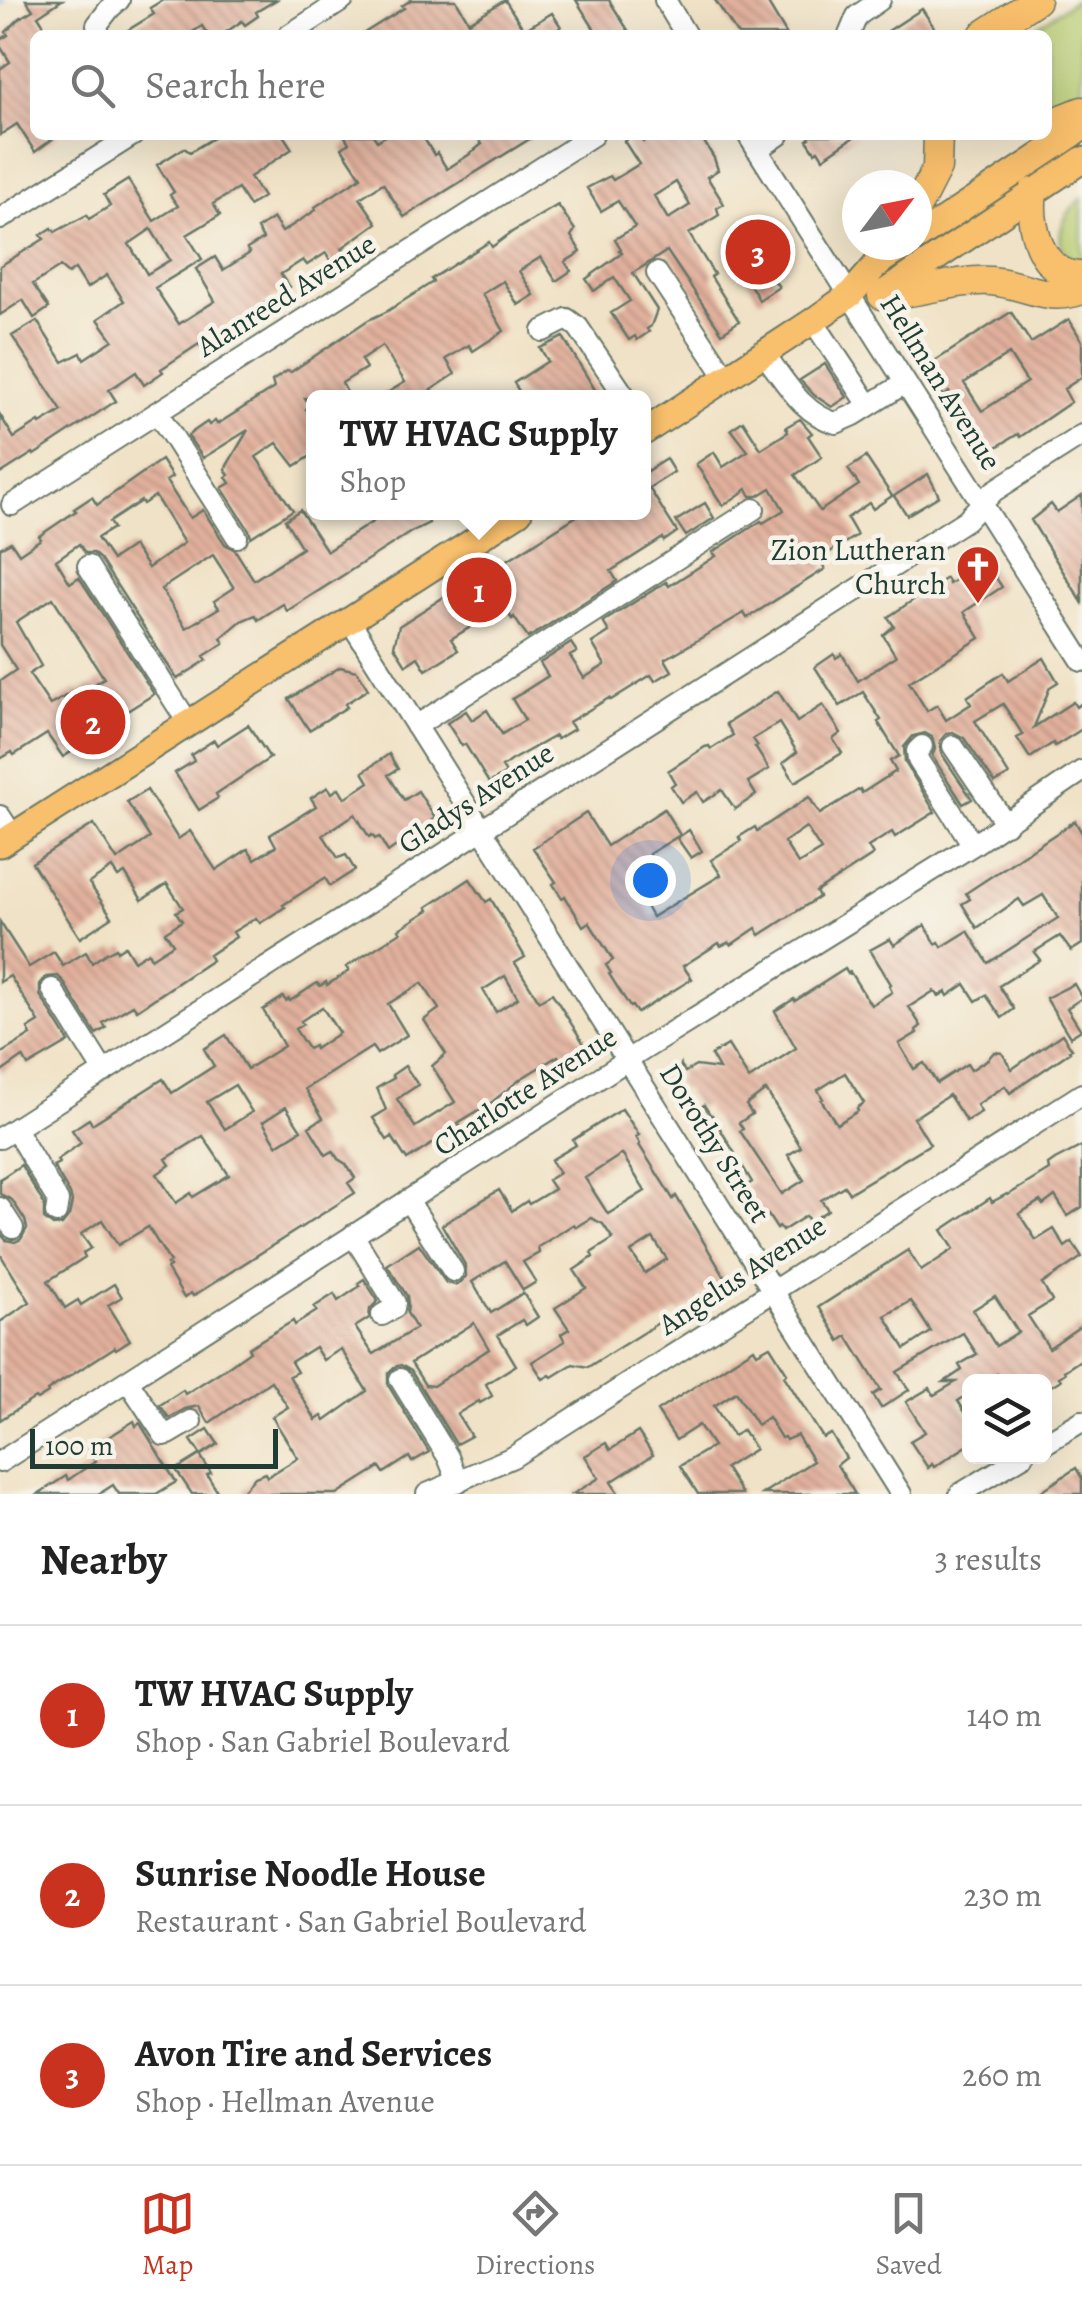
<!DOCTYPE html>
<meta charset="utf-8">
<style>
body{margin:0;font-family:Alegreya,serif;background:#f6f6f6;color:#222}
.controls{position:absolute;right:30px;bottom:30px;display:grid;overflow:hidden;border-radius:15px;box-shadow:0 10px 40px #0002}
.controls button{width:90px;height:90px;display:grid;place-items:center;padding:0;border:0;border-bottom:2px solid #e0e0e0;background:#fff;color:#222;font:50px sans-serif}
.compass{position:absolute;left:842px;top:170px;width:90px;height:90px;border-radius:50%;background:#fff;box-shadow:0 10px 40px #0002;rotate:58deg}
.scale{position:absolute;left:30px;bottom:25px;width:248px;box-sizing:border-box;padding-left:10px;border:5px solid #1f3d34;border-top:0;font-size:28px;line-height:35px;white-space:nowrap;color:#1f3d34;-webkit-text-stroke:8px #f7f3e8;paint-order:stroke}
.you{position:absolute;left:650px;top:880px;width:35px;height:35px;margin:-25px;border:8px solid #fff;border-radius:50%;background:#1a73e8;box-shadow:0 0 0 15px #1a73e833}
.badge{display:grid;place-items:center;width:65px;height:65px;border-radius:50%;background:#c8321e;color:#fff;font-size:32px;font-weight:700}
.pin{position:absolute;translate:-50% -50%;border:5px solid #fff;box-shadow:0 2px 10px #0006}
.popup{position:absolute;left:306px;top:390px;width:345px;height:130px;box-sizing:border-box;display:grid;place-content:center;border-radius:15px;background:#fff;filter:drop-shadow(0 2px 8px #0005);font-size:32px;white-space:nowrap;color:#767676}
.popup b{font-size:38px;color:#222}
.popup::after{content:'';position:absolute;left:50%;top:100%;margin-left:-20px;border:20px solid transparent;border-top-color:#fff}
.list{margin:0;padding:0;list-style:none}
h2{display:flex;justify-content:space-between;align-items:center;height:130px;margin:0;padding:0 40px;font-size:42px}
h2 small{font-size:32px;font-weight:400;color:#767676}
.list li{display:grid;grid-template-columns:65px 1fr auto;gap:30px;align-items:center;box-sizing:border-box;height:180px;padding:0 40px;border-top:2px solid #e0e0e0}
.list b{display:block;font-size:38px;white-space:nowrap}
.list p{margin:0;font-size:32px;white-space:nowrap;color:#767676}
.list em{font-size:32px;font-style:normal;color:#767676}
.icon{flex:none;width:55px;height:55px;fill:none;stroke:currentColor;stroke-width:2;stroke-linecap:round;stroke-linejoin:round}
.map{position:relative;flex:none;width:1082px;height:1494px;overflow:hidden}
.search{position:absolute;background:#fff;box-shadow:0 10px 40px #0002;left:30px;right:30px;top:30px;height:110px;display:flex;align-items:center;gap:25px;box-sizing:border-box;padding:0 35px;border-radius:15px;color:#767676;font-size:38px}
.sheet{height:670px;background:#fff}
nav{display:flex;justify-content:space-around;align-items:center;box-sizing:border-box;height:140px;border-top:2px solid #e0e0e0;background:#fff;font-size:28px;color:#767676}
nav a{display:grid;justify-items:center;gap:5px}
nav .on{color:#c8321e}
.map>svg:first-child{display:block}
.green{fill:#b6cb6f;stroke:#6a8452;stroke-width:2.5}
.lines{fill:none;stroke-linecap:round;stroke-linejoin:round}
.stream{stroke:#79b6ec;stroke-width:5}
.building{fill:url(#building-back-hatch);fill-rule:evenodd}
.minor-casing{stroke:#687767;stroke-width:24}
.major-casing{stroke:#687767;stroke-width:29}
.highway-casing{stroke:#687767;stroke-width:31}
.minor{stroke:#fff;stroke-width:20}
.major{stroke:#f8bf6c;stroke-width:25}
.highway{stroke:#f8bf6c;stroke-width:28}
.labels{text-anchor:middle;stroke-width:9;stroke-linejoin:round;paint-order:stroke}
.street-label{font-size:30px;fill:#1f3d34;stroke:#f7f3e8}
.poi-label{font-size:30px;fill:#1f3d34;stroke:#f7f3e8;text-anchor:end}
</style>
<div class="map">
<svg width="1082" height="1494" viewBox="0 0 1082 1494">
<defs>
<pattern id="building-back-hatch" width="6" height="6" patternUnits="userSpaceOnUse" patternTransform="scale(2.5)"><rect width="6" height="6" fill="#e2b19d"/><path d="M-1 5l2 2M0 0l6 6M5-1l2 2" fill="none" stroke="#b79181"/></pattern>
</defs>
<rect width="100%" height="100%" fill="#f7f3e8"/>
<filter id="ink" filterUnits="userSpaceOnUse"><feTurbulence type="fractalNoise" baseFrequency=".01" numOctaves="2"/><feDisplacementMap in="SourceGraphic" scale="20" xChannelSelector="R" yChannelSelector="G"/><feConvolveMatrix kernelMatrix="1 2 1 2 8 2 1 2 1" color-interpolation-filters="sRGB"/></filter>
<filter id="wash" filterUnits="userSpaceOnUse"><feTurbulence type="fractalNoise" baseFrequency=".0048" numOctaves="4" result="noise"/><feDisplacementMap in="SourceGraphic" scale="40" xChannelSelector="R" yChannelSelector="G"/><feGaussianBlur stdDeviation="2.25" result="paint"/><feColorMatrix in="noise" values="0 0 0 0 0 0 0 0 0 0 0 0 0 0 0 0 0 1.4 0 .05"/><feComposite in="paint" operator="in"/></filter>
<g filter="url(#wash)">
<rect width="100%" height="100%" fill="#f0e2c6"/>
<path class="green" d="M1075 0H1082V100L1047 117V35H1024Z
M1082 198V263C1047 251 1060 218 1082 198Z"/>
<g class="lines">
<path class="stream" d="M0 3 2 0"/>
</g>
<g id="blocks">
<path class="building" d="M26 0H62L38 16 45 27 35 34V135H58L35 152 17 124 0 135V69L10 62 0 46V40L8 35 6 32 20 18 33 10Z
M163 0H276L256 12 258 16 245 25 242 21 222 35H208L202 26 188 35H120L154 14 150 8Z
M411 0H456L469 22 505 0 524 30 552 13 561 27 550 35H361L404 8 402 6Z
M576 0H609L631 35H598Z
M715 0H766L787 35H738Z
M922 9 939 35H882Z
M218 135H283L292 149 250 177 263 197 249 206 238 189 213 204 220 215 187 235 202 259 155 288 179 324 215 301 196 269 215 257 223 270 250 253 247 249 263 239 257 229 273 218 282 232 316 210 315 207 361 177 342 148 349 143 344 135H373L377 141 387 135H422L434 155 437 153 447 169 470 154 482 144 480 141 489 135H536L404 217 383 183 360 198 377 223 342 248 352 264 338 273 326 253 307 265 303 260 281 274 290 287 262 305 263 307 201 347 199 344 161 369 163 372 144 385 136 372 109 390 116 401 34 455 33 453 0 474V415L14 438 39 422 40 424 62 411 12 336 37 321 63 362 81 353 84 359 113 340 98 319 124 301 107 275 87 288 75 269 68 274 60 267 33 284 49 308 34 318 23 300 0 315V266L44 239 41 235 52 228 55 232 87 215 89 219 110 206 104 195 128 180 154 221 178 206 170 195 174 192 157 165 184 148 190 152ZM151 229 170 260 147 274 129 244Z
M633 135H639L643 142 654 135H700L714 158 718 170 707 177 724 204 717 208 719 215 689 234 714 274 711 277 739 321 722 333 667 251 633 273 657 310 651 326 647 329 649 332 637 340 635 336 629 340 611 313 630 301 614 277 594 291 586 279 622 253 619 250 621 249 615 239 635 227 618 201 601 211 587 188 610 176 613 180 639 164 624 141ZM676 182 690 205 668 219 654 196Z
M808 135H857L823 158 818 150 815 152 807 140 810 138Z
M558 205 575 230 571 236 581 252 565 262 571 271 556 281 541 257 519 271 534 295 518 305 503 281 482 294 504 331 473 351 469 345 446 359 455 374 419 398H379L405 382 382 346 361 360 366 368 342 383 350 398H305L310 406 306 409 314 421V454L295 466 277 443 256 457 293 510 251 537 249 530 222 488 230 483 226 477 229 475 225 469 248 430 203 458 188 436 191 433 207 422 209 425 215 421 217 424 224 420 274 388 272 381 287 371 291 372 368 320 386 312 433 282 431 279 489 242 492 247 512 232Z
M766 229 779 250 760 262 779 287 759 300 731 251Z
M1011 312 1031 343 1069 319 1082 341V377L1064 389 1071 402 1020 437 1018 434 990 451 974 429 977 427 961 404 958 406 949 392 944 396 937 386 933 389 921 370ZM1009 354 1027 382 982 411 964 383Z
M563 337 600 398H523L514 383 548 361 540 348Z
M825 364 847 397 832 407 814 395 800 380Z
M800 419 812 433 808 436 822 457 795 475 820 511 859 485 848 469 866 457 892 496 873 509 869 503 847 518 857 535 819 559 825 569 747 618 744 613 667 658 665 659 672 671 655 681 651 675 611 700 609 698 569 722 574 729 557 739 555 736 510 761 502 767 506 773 489 783 465 744 462 746 447 723 466 711 472 720 487 710 502 734 525 720 512 699 548 676 540 663 571 643 577 652 570 656 584 678 605 665 592 643 609 632 603 622 666 582 669 586 716 556 713 552 761 521 763 523 784 510 771 488 758 496H751L747 489 723 506 696 464 714 452 723 467 748 451 731 429 743 421 761 449 788 432 786 427Z
M666 459 674 472 649 488 677 532 664 541 663 538 611 571 617 581 528 638 514 617 512 619 484 575 583 512H644V473Z
M161 460 172 477 166 481 190 518 203 510 225 544 235 550 254 580 302 548 285 520 300 510 327 551 388 512H441L428 521 429 523 411 532 287 611 283 604 258 620 255 615 241 621 221 638 224 643 204 656 207 660 177 679 100 559 93 553H85L79 544 56 560 70 583 79 577 154 694 113 720 114 725 63 757 47 734 14 755 12 752 0 759V681L16 670 0 645V548L11 542 19 554 41 539 39 536 76 511 74 509 92 497 97 505ZM155 496 184 543 148 568 133 546 112 560 97 538 113 528 109 522 141 501 143 504ZM213 555 234 588 214 601 219 608 186 628 161 589ZM53 598 104 678 79 694 76 690 50 705 29 674 41 666 16 622Z
M928 474 939 496 907 515 894 496Z
M1082 495V602L1031 520 1051 504 1057 512Z
M705 503 714 518 686 536 676 521Z
M985 561 1002 587 964 612 980 638 909 682 927 711 937 705 946 720 971 704 967 697 1003 673 1008 681 1044 658 1058 682 1050 687 1034 727 1073 702 1076 707 1082 703V729L1055 746 1053 743 1030 758 1017 738 1023 735 1003 704 975 721 1009 775 995 783 964 738 953 732 946 734 940 741 941 753 972 799 963 804 932 756 935 749 932 737 925 733 913 736 904 747 905 762 935 812 895 837 892 832 868 847 873 855 816 892 819 897 760 935 756 928 731 945 729 942 721 946 719 943 683 966 692 979 637 1013 632 1006 630 1007 609 974 611 973 606 965 613 960 589 922 583 926 565 896 562 898 553 884 556 882 533 848 586 813 607 846 664 809 680 835 649 854 651 858 627 873 652 917 721 875 711 860 741 841 739 837 755 827 757 831 809 797 820 814 860 789 862 793 896 771 890 761 899 756 878 722 881 720 863 692 840 706 815 667 834 654 836 658 842 654 858 681 896 656 883 635 894 626 888 617 946 578 949 584ZM806 827 821 850 798 864 784 842Z
M450 593 472 626 451 639 458 650 426 670 418 657 406 665 394 646 399 626Z
M340 667 357 671 368 689 345 704 347 707 309 730 289 699Z
M778 691 797 722 823 705 841 733 833 739 842 753 795 782 783 763 797 752 779 723 753 739 758 746 755 747 769 769 748 782 756 795 735 809 722 790 703 802 697 792 681 802 671 786 675 783 668 771 705 747 709 746 711 749 733 735 726 724Z
M248 725 270 758 216 794 218 798 199 810 175 773 194 761 191 755 214 740 217 745Z
M389 754 398 769 388 775 404 800 418 791 435 818 388 852 379 837 375 839 372 835 369 837 355 814 323 835 338 858 346 855 355 870 330 886 325 878 283 905 285 907 260 923 256 918 233 932 236 937 209 955 212 960 137 1010 133 1005 103 1023 106 1028 96 1034 63 981 58 976 46 977 40 983V995L69 1042 28 1066 23 1057 0 1073V1054L31 1035 28 1029 39 1022 10 976 0 982V922L29 967 54 952 63 966 86 952 92 963 106 953 116 948 117 951 125 946 134 961 148 952 151 958 173 944 165 932 182 921 176 912 183 908 167 884 142 900 125 873 118 877 112 868 89 883 112 917 80 938 32 863 94 824 117 860 150 838 127 802 147 790 178 839 190 831 216 870 248 849 255 859 276 846 270 835 316 806 311 798 328 787 332 793 339 788 345 798 369 782 363 772Z
M1075 821 1082 833V944L1071 951 1060 936 1034 952 1040 960 999 986 1014 1009 1002 1018 986 995 976 1001 965 984 948 996 946 992 939 996 934 991 909 1007 921 1026 916 1030 917 1033 899 1044 914 1069 924 1063 937 1083 967 1064 971 1070 988 1059 994 1052 1002 1053 1012 1069 1062 1034 1072 1049 1069 1050 1070 1052 1010 1093 1005 1086 981 1102 977 1105 981 1112 966 1121 949 1095 914 1118 930 1144 849 1193 844 1186 821 1200 828 1210 810 1222 806 1216 782 1231 779 1227 777 1229 768 1215 763 1218 743 1188 752 1182 712 1115 711 1116 704 1105 698 1109 685 1089 681 1088 677 1082 681 1065 685 1072 696 1066 719 1069 711 1055 728 1045 749 1079 796 1048 775 1011 794 999 795 1001 845 969 848 974 850 972 871 1005 892 992 889 986 891 984 870 950 890 939 894 945 925 925 936 944 939 942 942 947 968 931 988 963 1058 918 1043 895 1024 906 1019 899 977 928 962 904 970 899 966 893ZM845 1073 864 1103 857 1108 858 1111 837 1124 821 1100 823 1099 818 1090ZM766 1090 801 1147 788 1155 804 1180 782 1194 740 1131 743 1129 739 1123 752 1114 746 1105Z
M689 830 702 851 691 858 677 838Z
M470 879 486 902 491 899 525 957 515 963 539 1001 552 993 586 1047 562 1062 558 1056 522 1078 492 1102 458 1123 460 1126 407 1160 392 1137 387 1140 373 1118 386 1110 377 1088 394 1078 392 1075 405 1066 418 1085 397 1099 415 1127 455 1102 432 1066 446 1054 424 1020 439 1009 422 983 388 1004 407 1035 377 1054 372 1047 305 1089 323 1118 309 1127 326 1155 333 1151 338 1159 346 1164 355 1178 348 1183 355 1193 193 1296 191 1293 184 1298 167 1269 170 1267 167 1264 170 1262 148 1227 118 1245 102 1220 81 1234 91 1248 83 1253 85 1257 48 1281 65 1308 78 1300 81 1305 114 1284 122 1297 108 1305 130 1340 116 1349 115 1347 47 1391 48 1393 37 1400 35 1398 0 1420V1322L30 1302 0 1254V1233L6 1240 15 1242 21 1239 27 1228 25 1220 12 1200 0 1194V1179L21 1165 44 1204V1219L53 1226 62 1225 69 1216 72 1202 70 1194 53 1166 59 1163 57 1160 81 1143 72 1130 89 1119 92 1124 163 1079 172 1093 214 1066 204 1049 226 1035 247 1069 284 1046 263 1010 283 997 286 1001 289 999 290 1001 317 983 320 986 326 982 327 985 349 971 346 967 401 932 399 929 429 910 427 907ZM505 976 518 998 496 1012 483 990ZM322 1007 339 1033 315 1049 314 1046 308 1049 295 1029 303 1024 301 1021ZM235 1085 252 1112 225 1129 207 1102ZM286 1107 301 1130 277 1145 263 1122ZM203 1136 229 1175 193 1197 191 1193 176 1203 157 1174 170 1165 166 1159Z
M1074 984 1082 998 1067 1008 1081 1030 1070 1037 1046 998Z
M622 1109 639 1135 636 1137 640 1144 639 1145 673 1199 676 1196 726 1279 698 1297 699 1300 681 1312 679 1310 588 1367 573 1364 552 1377 550 1375 543 1379 532 1362 565 1341 561 1334 569 1329 555 1308 586 1288 574 1270 593 1257 591 1253 613 1239 603 1224 591 1218 576 1227 574 1224 538 1247 539 1253 523 1262 536 1282 523 1290 505 1261 472 1282 491 1313 523 1293 538 1317 526 1325 522 1320 498 1335 516 1365 486 1384 492 1396 480 1403 479 1401 457 1414 471 1436 456 1444 411 1371 401 1365 394 1367 388 1373V1385L429 1452 412 1462 409 1457 384 1473 380 1467 337 1494H240L255 1477 265 1473 267 1477 298 1458 272 1417 288 1407 271 1381 209 1423 199 1406 185 1409 169 1418 160 1405 183 1390 185 1394 223 1370 250 1351 248 1348 293 1321 295 1325 317 1311 314 1307 334 1294 338 1301 360 1286 358 1283 364 1279 378 1301 370 1309 369 1318 355 1327 371 1351 374 1354 416 1328 407 1313 408 1304 407 1296 387 1265 419 1244 446 1283 455 1285 461 1282 466 1276 465 1265 442 1225 499 1190 512 1211 527 1201 529 1204 554 1189 548 1180 559 1173 551 1160 576 1145 573 1140ZM622 1154 645 1191 608 1214 585 1178ZM653 1238 667 1259 645 1273 631 1252ZM474 1323 489 1349 433 1386 425 1385 411 1363ZM315 1347 323 1360 341 1349 367 1391 325 1421 322 1416 316 1420 289 1376 297 1372 291 1362Z
M1082 1146V1207L1068 1216 1055 1196 1043 1205 1040 1201 1019 1214 1036 1240 1054 1229 1065 1247 1072 1242 1082 1257 1042 1284 1052 1301 1028 1316 1049 1348 1082 1325V1359L1064 1371 1065 1373 1059 1377 1061 1380 1044 1390V1382H1002L997 1374 985 1382H970V1399L967 1395 958 1401 970 1420V1444L934 1467 932 1464 928 1468 910 1441 925 1432 906 1402 930 1388 934 1395 956 1382H944L962 1370 959 1365 977 1354 963 1333 897 1372 909 1390 881 1408 873 1395 881 1390 847 1336 840 1341 819 1307 908 1250 921 1271 954 1249 942 1230 990 1198 992 1202 1007 1194 1008 1195 1049 1170 1048 1165 1055 1160ZM995 1296 1018 1332 996 1346 973 1310ZM911 1301 931 1332 905 1349 885 1316Z
M770 1346 787 1373 784 1376 823 1438 831 1434 846 1458 837 1465 855 1494H762L813 1461 797 1435 786 1440 784 1437 781 1438 768 1417 757 1425 736 1392 714 1406 733 1436 743 1430 755 1449 725 1468 742 1494H698L680 1466 713 1446 699 1425 676 1440 657 1411 754 1348 757 1353Z
M134 1421 136 1426 140 1423 176 1482 156 1494H119L113 1485 99 1494H38L66 1476 68 1480 96 1461 89 1450Z
M208 1429 218 1444 201 1455 191 1440Z
M638 1432 653 1455 611 1482 619 1494H573L599 1478 585 1456 606 1443 610 1450Z
M200 1455 211 1473 207 1475 219 1494H192L176 1470Z
M1076 1468 1082 1478V1494H1037Z"/>
</g>
</g>
<g filter="url(#ink)">
<use href="#blocks" fill-opacity="0" stroke="#687767" stroke-width="2.5"/>
<g class="lines">
<g class="minor-casing">
<path id="minor" d="M665 0 686 35
M99 35 97 25 110 8 119 0
M289 35 343 0
M849 35 857 16 880 0
M748 135 1082 661
M757 150 779 135
M0 219 133 135
M657 273 727 379
M813 321 869 405
M543 331 567 319 578 327 626 398
M765 355C786 382 802 414 836 423L854 415 905 383
M157 412 237 537
M12 505 593 135
M88 566 189 724
M350 621 901 1494
M416 726 754 509
M922 746 917 751 918 760 973 845
M953 746 1006 824
M0 816 13 836
M52 989 104 1072
M15 1129 58 1201 56 1213
M0 1138 966 520 994 491 1082 435
M408 1200 453 1271
M0 1208 13 1228
M353 1235 395 1303 394 1308 382 1315
M400 1379 448 1457 458 1482
M128 1381 164 1435 169 1434 191 1421
M1044 1444 1082 1421
M0 1462 646 1048 973 845 1082 771
M427 1494 513 1457 1082 1094
M960 1494 1023 1456"/>
</g>
<g class="major-casing">
<path id="major" d="M917 238 1082 128
M881 295 1082 160
M644 432 813 321 851 294 878 263 906 245
M0 844 519 512"/>
</g>
<g class="highway-casing">
<path id="highway" d="M983 35 1036 0
M1047 125 1082 111
M1033 192C1028 224 1040 277 1082 276
M917 207 937 168 938 135
M878 263 890 245
M882 295C919 294 954 279 991 281 1026 284 1046 303 1082 290"/>
</g>
<use href="#minor" class="minor"/>
<use href="#major" class="major"/>
<use href="#highway" class="highway"/>
</g>
</g>
<defs>
<g id="church-pin" transform="scale(2.25)"><path d="M0 17L-7.5 6A9.5 9.5 0 1 1 7.5 6Z" fill="#c8321e" stroke="#f7f3e8"/><path d="M-1.2-6h2.4v3.5h3.3v2.4h-3.3V6h-2.4V-.1h-3.3v-2.4h3.3Z" fill="#fff"/></g>
</defs>
<g fill-rule="evenodd">
<use href="#church-pin" x="978" y="567"/>
</g>
<g class="labels">
<g class="street-label">
<text transform="translate(286 295) rotate(-32)" y="10">Alanreed Avenue</text>
<text transform="translate(941 382) rotate(58)" y="10">Hellman Avenue</text>
<text transform="translate(476 798) rotate(-33)" y="10">Gladys Avenue</text>
<text transform="translate(525 1091) rotate(-33)" y="10">Charlotte Avenue</text>
<text transform="translate(715 1143) rotate(58)" y="10">Dorothy Street</text>
<text transform="translate(742 1275) rotate(-33)" y="10">Angelus Avenue</text>
</g>
<g class="poi-label">
<text x="946" y="560">Zion Lutheran<tspan x="946" dy="34">Church</tspan></text>
</g>
</g>
</svg>
<div class="controls">
<button><svg class="icon" aria-label="layers" viewBox="0 0 24 24"><path d="M12 4l9 5-9 5-9-5zM3 14l9 5 9-5"/></svg></button>
</div>
<svg class="compass" viewBox="-18 -18 36 36"><path d="M0-13l5 13h-10z" fill="#e53935"/><path d="M0 13l5-13h-10z" fill="#767676"/></svg>
<div class="scale">100 m</div>
<div class="you"></div>
<div class="pin badge" style="left:479px;top:590px">1</div>
<div class="popup"><b>TW HVAC Supply</b>Shop</div>
<div class="pin badge" style="left:93px;top:722px">2</div>
<div class="pin badge" style="left:758px;top:252px">3</div>
<div class="search"><svg class="icon" aria-label="search" viewBox="0 0 24 24"><circle cx="10" cy="10" r="6"/><path d="M15 15l6 6"/></svg>Search here</div>
</div>
<section class="sheet">
<h2>Nearby<small>3 results</small></h2>
<ul class="list">
<li><span class="badge">1</span><div><b>TW HVAC Supply</b><p>Shop · San Gabriel Boulevard</p></div><em>140 m</em></li>
<li><span class="badge">2</span><div><b>Sunrise Noodle House</b><p>Restaurant · San Gabriel Boulevard</p></div><em>230 m</em></li>
<li><span class="badge">3</span><div><b>Avon Tire and Services</b><p>Shop · Hellman Avenue</p></div><em>260 m</em></li>
</ul>
</section>
<nav>
<a class="on"><svg class="icon" aria-label="map" viewBox="0 0 24 24"><path d="M3 6l6-2 6 2 6-2v14l-6 2-6-2-6 2zM9 4v14M15 6v14"/></svg>Map</a>
<a><svg class="icon" aria-label="directions" viewBox="0 0 24 24"><path d="M12 3l9 9-9 9-9-9zM9 14v-3h6M13 9l2 2-2 2"/></svg>Directions</a>
<a><svg class="icon" aria-label="saved" viewBox="0 0 24 24"><path d="M7 4h10v16l-5-4-5 4z"/></svg>Saved</a>
</nav>
